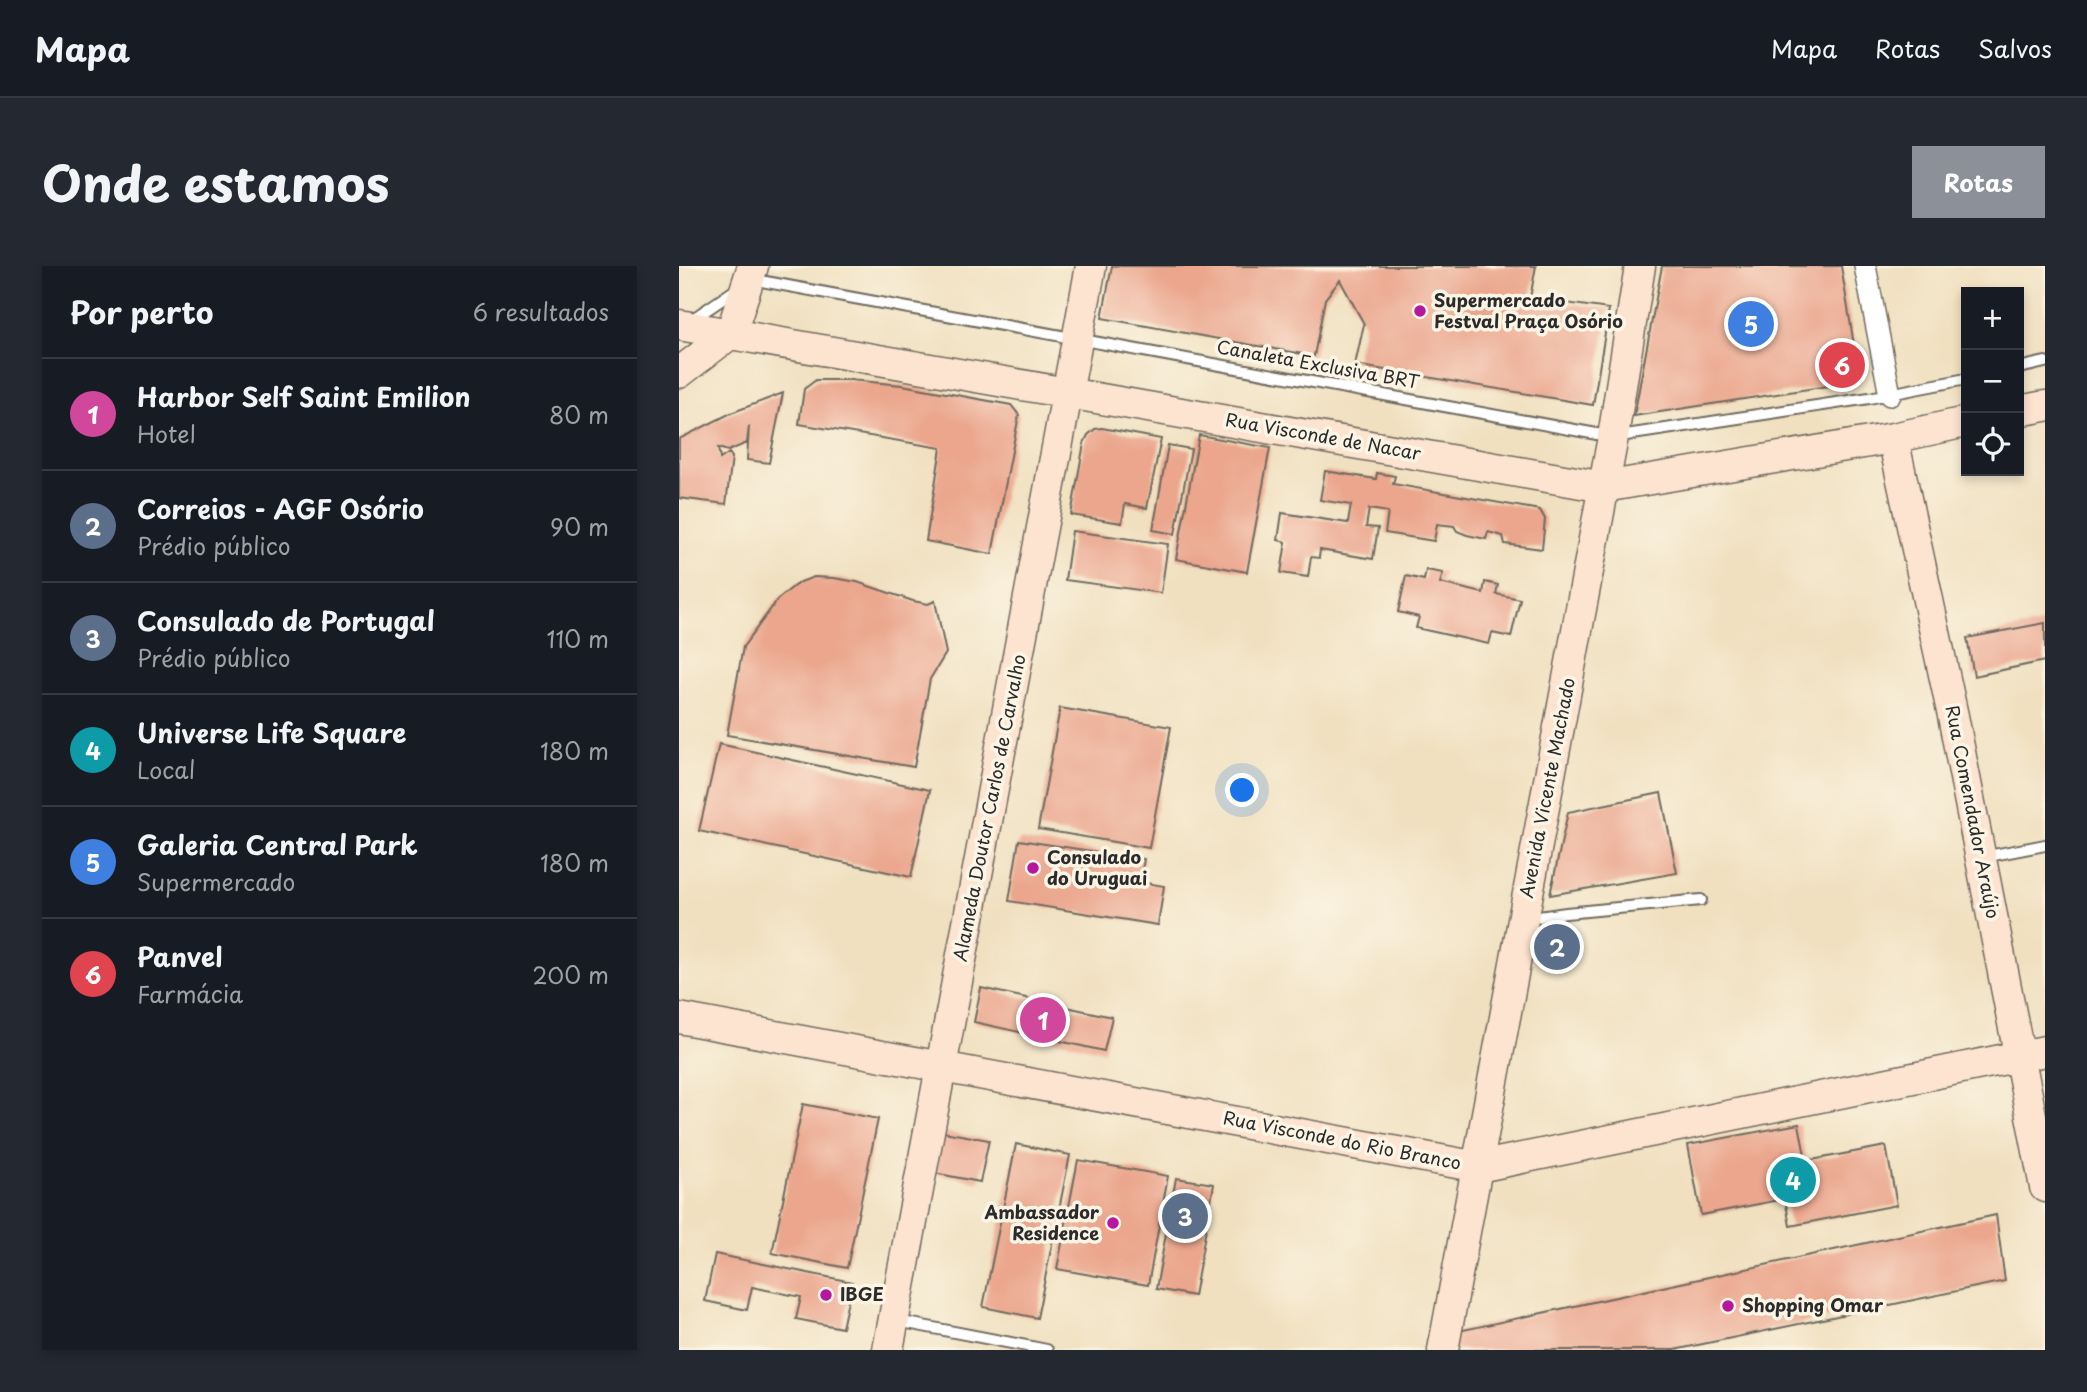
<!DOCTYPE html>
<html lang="pt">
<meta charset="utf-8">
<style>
body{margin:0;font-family:"Playpen Sans",sans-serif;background:#242831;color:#f1f3f6}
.controls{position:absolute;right:21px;top:21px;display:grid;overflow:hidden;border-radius:0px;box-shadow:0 4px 10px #0003}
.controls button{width:63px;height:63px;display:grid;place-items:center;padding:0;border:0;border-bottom:2px solid #363941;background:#171b24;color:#f1f3f6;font:35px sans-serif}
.you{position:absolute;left:564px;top:525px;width:24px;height:24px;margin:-18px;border:5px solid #fff;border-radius:50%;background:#1a73e8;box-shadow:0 0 0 10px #1a73e833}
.badge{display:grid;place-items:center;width:46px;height:46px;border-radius:50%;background:#8c9099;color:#fff;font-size:23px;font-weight:700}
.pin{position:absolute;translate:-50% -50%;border:4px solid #fff;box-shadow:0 2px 7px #0006}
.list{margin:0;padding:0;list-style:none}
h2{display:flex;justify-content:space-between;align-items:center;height:91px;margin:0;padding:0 28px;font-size:30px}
h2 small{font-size:23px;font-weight:400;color:#9ea1a6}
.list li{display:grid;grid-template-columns:46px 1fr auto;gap:21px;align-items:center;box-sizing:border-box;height:112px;padding:0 28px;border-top:2px solid #363941}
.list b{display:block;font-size:26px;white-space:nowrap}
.list p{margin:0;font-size:23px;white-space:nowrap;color:#9ea1a6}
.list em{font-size:23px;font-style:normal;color:#9ea1a6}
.icon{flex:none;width:38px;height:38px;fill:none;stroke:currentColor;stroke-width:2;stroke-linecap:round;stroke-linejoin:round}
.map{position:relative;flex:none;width:1366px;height:1084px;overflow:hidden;border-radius:0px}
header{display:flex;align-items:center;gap:42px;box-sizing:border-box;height:98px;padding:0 35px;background:#171b24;border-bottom:2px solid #363941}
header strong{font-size:33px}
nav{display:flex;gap:38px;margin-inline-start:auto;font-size:24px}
.intro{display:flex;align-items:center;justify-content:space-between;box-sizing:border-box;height:168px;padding:0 42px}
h1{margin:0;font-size:49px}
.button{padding:18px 32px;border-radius:0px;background:#8c9099;color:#fff;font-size:24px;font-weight:700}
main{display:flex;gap:42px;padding:0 42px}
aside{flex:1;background:#171b24;border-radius:0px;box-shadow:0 4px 10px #0003}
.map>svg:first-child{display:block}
.building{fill:#eba68d}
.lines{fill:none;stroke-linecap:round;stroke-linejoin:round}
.lane-casing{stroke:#706a5f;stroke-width:14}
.street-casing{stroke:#706a5f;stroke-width:24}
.secondary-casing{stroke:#706a5f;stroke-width:33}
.lane{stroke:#fff;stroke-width:10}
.street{stroke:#fff;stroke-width:21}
.secondary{stroke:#fde4d0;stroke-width:30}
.poi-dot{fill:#b5179e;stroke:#fcf5e5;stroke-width:2.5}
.labels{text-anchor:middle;stroke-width:7;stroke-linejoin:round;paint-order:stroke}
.poi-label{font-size:18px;font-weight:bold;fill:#2b2b2b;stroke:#fcf5e5;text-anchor:start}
.street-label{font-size:18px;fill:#2b2b2b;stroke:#fcf5e5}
</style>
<header>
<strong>Mapa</strong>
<nav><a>Mapa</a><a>Rotas</a><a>Salvos</a></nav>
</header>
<div class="intro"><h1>Onde estamos</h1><a class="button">Rotas</a></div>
<main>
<aside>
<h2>Por perto<small>6 resultados</small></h2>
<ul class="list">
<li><span class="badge" style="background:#d1479c">1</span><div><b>Harbor Self Saint Emilion</b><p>Hotel</p></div><em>80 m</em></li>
<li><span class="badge" style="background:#5c6f8a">2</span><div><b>Correios - AGF Osório</b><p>Prédio público</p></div><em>90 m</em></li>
<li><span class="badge" style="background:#5c6f8a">3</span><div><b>Consulado de Portugal</b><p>Prédio público</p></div><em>110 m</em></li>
<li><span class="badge" style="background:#0f9aa8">4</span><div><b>Universe Life Square</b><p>Local</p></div><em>180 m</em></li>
<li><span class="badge" style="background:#3f7fe0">5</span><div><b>Galeria Central Park</b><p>Supermercado</p></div><em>180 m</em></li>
<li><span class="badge" style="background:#e0444e">6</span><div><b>Panvel</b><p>Farmácia</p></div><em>200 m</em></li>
</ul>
</aside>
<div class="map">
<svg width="1366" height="1084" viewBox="0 0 1366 1084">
<rect width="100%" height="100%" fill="#fcf5e5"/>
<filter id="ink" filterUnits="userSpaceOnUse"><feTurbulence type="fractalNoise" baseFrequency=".0143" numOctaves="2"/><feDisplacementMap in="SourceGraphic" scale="14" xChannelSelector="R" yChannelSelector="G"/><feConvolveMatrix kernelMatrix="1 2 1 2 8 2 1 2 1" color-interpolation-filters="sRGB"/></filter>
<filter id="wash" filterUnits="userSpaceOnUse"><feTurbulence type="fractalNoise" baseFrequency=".00686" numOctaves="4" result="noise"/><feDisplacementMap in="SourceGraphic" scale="28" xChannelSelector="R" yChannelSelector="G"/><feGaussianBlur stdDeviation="1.57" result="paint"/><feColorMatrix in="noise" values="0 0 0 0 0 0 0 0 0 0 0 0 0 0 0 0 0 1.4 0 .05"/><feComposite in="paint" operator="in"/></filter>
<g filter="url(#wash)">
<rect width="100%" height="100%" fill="#f0e0c0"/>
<g id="blocks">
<path class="building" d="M433 0H857L851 32 930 43 914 139 676 99 685 58 661 14 646 33 635 90 423 52Z
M983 0H1162L1181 115 955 150Z
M137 114H171L223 119 332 139 340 149 313 288 247 275 262 182 120 158 125 123Z
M104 127 90 197 68 194 70 160 68 177 49 185 39 182 41 193 50 187 53 191 47 238 0 232V173L52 147Z
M423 162 482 173 468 242 446 238 443 257 392 249 405 177 409 169 416 163Z
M520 169 591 182 568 306 497 293Z
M489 179 512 183 496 268 474 264Z
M646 205 697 213 698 207 716 210 714 218 861 244 866 253 863 283 826 278 824 270 809 266 807 273 788 269 778 265 775 260 758 258 755 275 706 267 709 246 690 243 687 261 699 262 694 293 641 284 640 292 632 291 629 311 602 307 607 276 599 274 603 247 669 257 672 239 641 234Z
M393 265 489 278 482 327 386 314Z
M747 304 764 307 761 317 804 327 806 316 819 319 817 328 841 333 832 371 813 367 810 378 737 362 740 351 719 346 727 310 745 314Z
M135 311 155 312 178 316 234 335 249 338 256 335 267 387 251 413 235 501 48 469 64 381 99 333 119 317Z
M1366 357V395L1295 410 1288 372Z
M381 442 492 461 470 582 359 563Z
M40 478 251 524 232 611 20 565Z
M982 527 998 607 871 629 889 546Z
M340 574 465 593 461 616 485 620 479 659 330 635Z
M302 722 433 751 425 785 295 756Z
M124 838 199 853 168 1002 93 987Z
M1120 858 1127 895 1207 880 1218 939 1111 960 1106 933 1022 949 1009 879Z
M259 865 310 874 301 916 250 906Z
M337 878 391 889 358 1052 304 1041Z
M399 894 489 910 469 1019 378 1003Z
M497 912 535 918 515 1030 477 1023Z
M1317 949 1326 1015 995 1084H770L775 1066Z
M36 988 173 1016 163 1062 117 1053 122 1031 73 1021 68 1044 26 1035Z"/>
</g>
</g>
<g filter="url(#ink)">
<use href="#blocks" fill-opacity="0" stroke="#706a5f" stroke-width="2"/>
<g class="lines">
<g class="lane-casing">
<path id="lane" d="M71 13 934 171 1190 132 1287 113
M11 55 58 23
M1340 102 1366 96
M1304 591 1366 579
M847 653 887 647 1022 634
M218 1055 368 1084"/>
</g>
<g class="street-casing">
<path id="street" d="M1186 0 1211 129"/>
</g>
<g class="secondary-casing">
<path id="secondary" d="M0 59 925 221 1214 172 1287 156
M52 67 74 0
M0 107 52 67
M1340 145 1366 140
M1214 172 1274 450 1366 921
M0 752 799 901 1366 785
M209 1084 412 0
M764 1084 934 171 961 0"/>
</g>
<use href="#lane" class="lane"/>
<use href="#street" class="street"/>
<use href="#secondary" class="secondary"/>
</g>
</g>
<g class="poi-dot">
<circle cx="741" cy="45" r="7"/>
<circle cx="354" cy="602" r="7"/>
<circle cx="434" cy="957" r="7"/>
<circle cx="147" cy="1029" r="7"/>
<circle cx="1049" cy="1040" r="7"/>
</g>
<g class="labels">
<g class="poi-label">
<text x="755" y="41">Supermercado<tspan x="755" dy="21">Festval Praça Osório</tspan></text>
<text x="368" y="598">Consulado<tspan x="368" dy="21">do Uruguai</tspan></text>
<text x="420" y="953" text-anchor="end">Ambassador<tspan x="420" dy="21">Residence</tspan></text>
<text x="161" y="1035">IBGE</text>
<text x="1063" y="1046">Shopping Omar</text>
</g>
<g class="street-label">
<text transform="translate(639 99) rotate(10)" y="6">Canaleta Exclusiva BRT</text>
<text transform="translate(644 171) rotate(10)" y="6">Rua Visconde de Nacar</text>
<text transform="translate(869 522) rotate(-79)" y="6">Avenida Vicente Machado</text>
<text transform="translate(311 542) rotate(-79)" y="6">Alameda Doutor Carlos de Carvalho</text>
<text transform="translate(1293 546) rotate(79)" y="6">Rua Comendador Araújo</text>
<text transform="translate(663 875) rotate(11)" y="6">Rua Visconde do Rio Branco</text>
</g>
</g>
</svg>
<div class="controls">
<button>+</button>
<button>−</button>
<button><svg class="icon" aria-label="locate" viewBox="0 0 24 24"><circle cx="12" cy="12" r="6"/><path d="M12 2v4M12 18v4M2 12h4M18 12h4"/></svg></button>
</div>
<div class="you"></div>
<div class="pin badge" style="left:364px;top:754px;background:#d1479c">1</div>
<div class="pin badge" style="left:878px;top:681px;background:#5c6f8a">2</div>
<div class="pin badge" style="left:506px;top:950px;background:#5c6f8a">3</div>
<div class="pin badge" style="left:1114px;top:914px;background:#0f9aa8">4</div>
<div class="pin badge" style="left:1072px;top:58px;background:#3f7fe0">5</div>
<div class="pin badge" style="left:1163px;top:99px;background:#e0444e">6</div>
</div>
</main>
